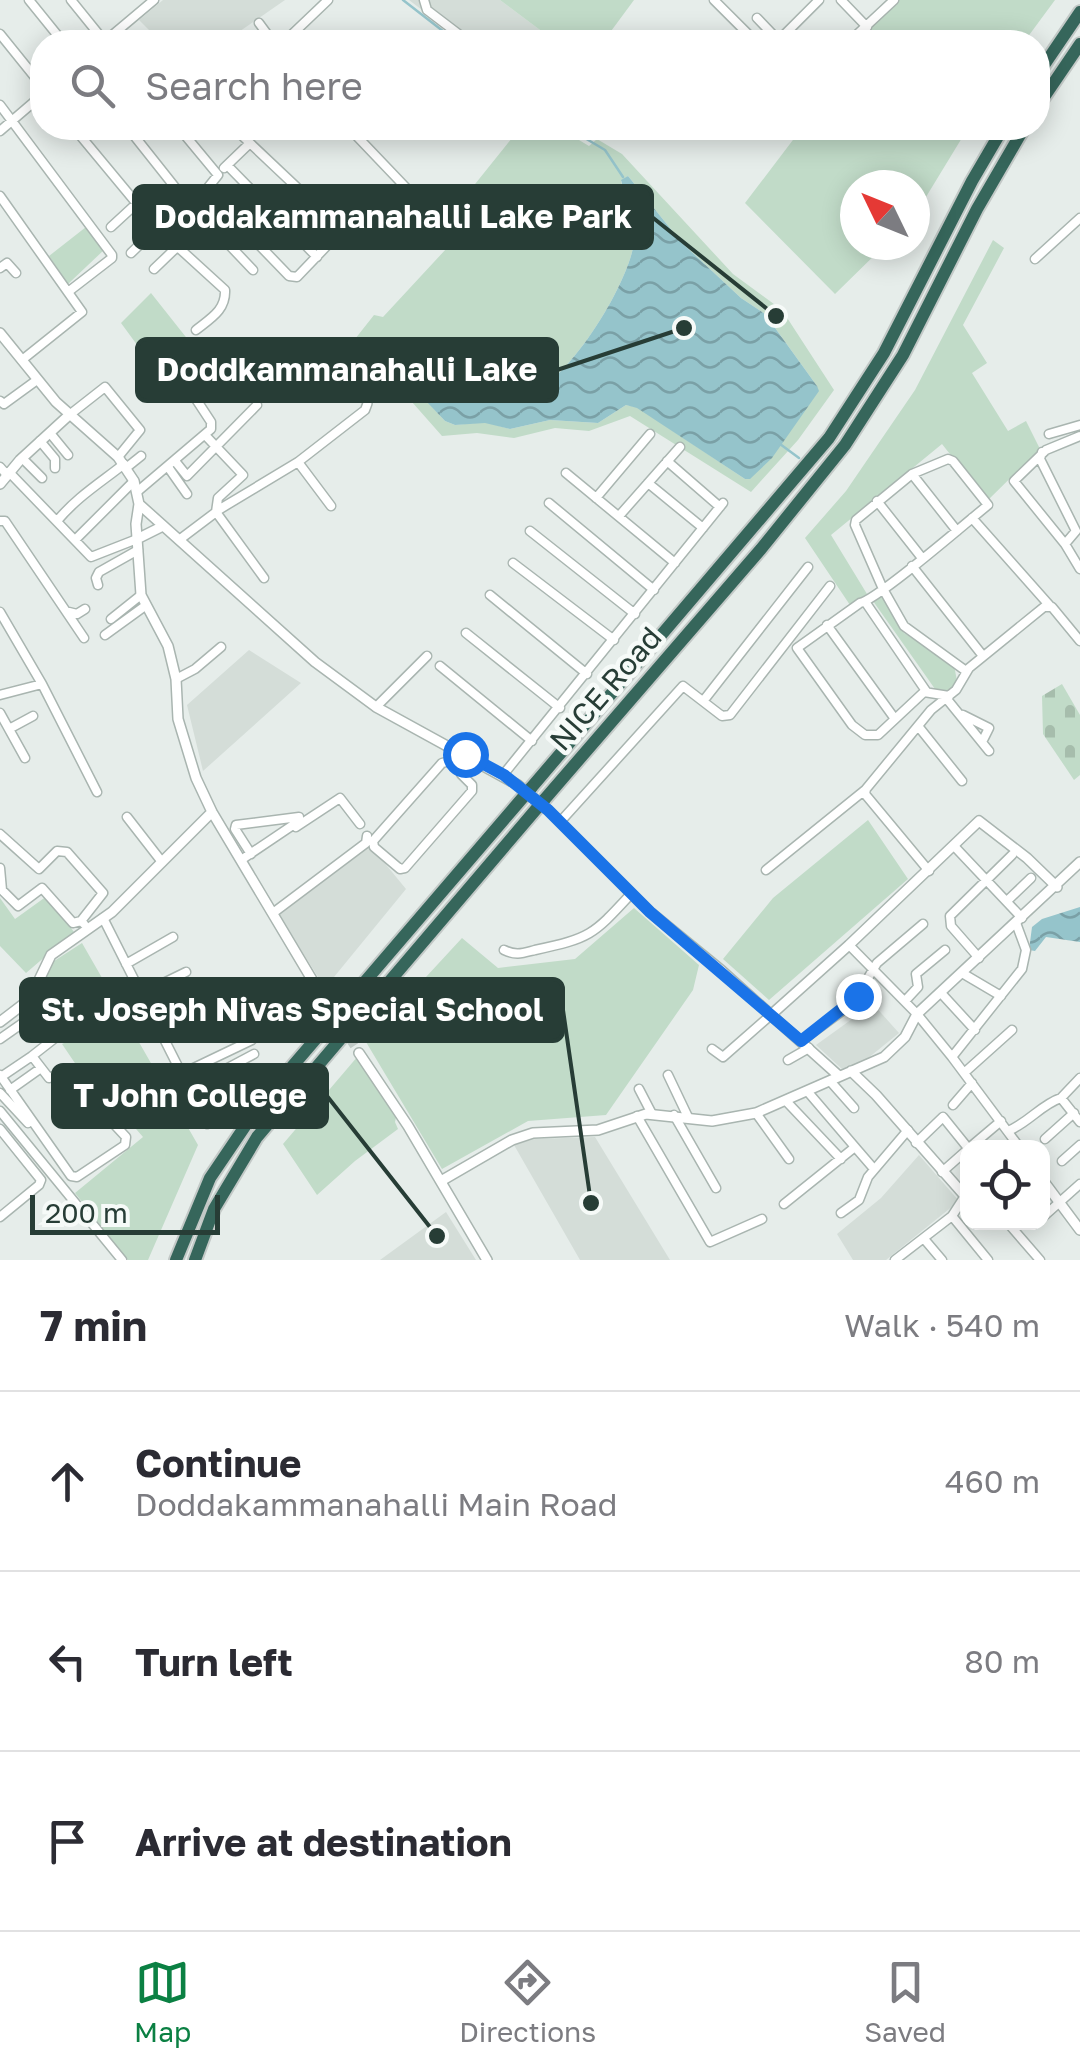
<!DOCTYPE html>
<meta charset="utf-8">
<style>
body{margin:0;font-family:"Golos Text",sans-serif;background:#f7f7f7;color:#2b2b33}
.controls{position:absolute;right:30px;bottom:30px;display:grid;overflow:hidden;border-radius:20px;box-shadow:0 5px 25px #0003}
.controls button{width:90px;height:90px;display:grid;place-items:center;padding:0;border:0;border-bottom:2px solid #e1e1e2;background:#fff;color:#2b2b33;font:50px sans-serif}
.compass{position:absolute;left:840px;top:170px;width:90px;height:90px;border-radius:50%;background:#fff;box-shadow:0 5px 25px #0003;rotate:313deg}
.scale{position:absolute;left:30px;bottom:25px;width:190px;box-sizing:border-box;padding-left:10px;border:5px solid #273d36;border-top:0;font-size:28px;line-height:35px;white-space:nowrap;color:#273d36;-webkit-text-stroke:8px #f6faf8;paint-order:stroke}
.stop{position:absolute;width:30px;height:30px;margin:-22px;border:8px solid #1a73e8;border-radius:50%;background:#fff}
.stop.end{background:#1a73e8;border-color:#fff;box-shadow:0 2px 10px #0008}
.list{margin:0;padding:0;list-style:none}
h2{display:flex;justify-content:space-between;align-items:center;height:130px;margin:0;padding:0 40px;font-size:42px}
h2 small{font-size:32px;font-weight:400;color:#7c7c81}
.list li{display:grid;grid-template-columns:65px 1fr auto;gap:30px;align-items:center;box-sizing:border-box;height:180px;padding:0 40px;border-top:2px solid #e1e1e2}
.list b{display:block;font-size:38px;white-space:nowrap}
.list p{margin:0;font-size:32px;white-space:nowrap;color:#7c7c81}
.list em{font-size:32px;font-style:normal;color:#7c7c81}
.icon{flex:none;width:55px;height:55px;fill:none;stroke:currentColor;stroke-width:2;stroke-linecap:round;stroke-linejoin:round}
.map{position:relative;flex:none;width:1080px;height:1260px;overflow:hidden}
.search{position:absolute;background:#fff;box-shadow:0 5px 25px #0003;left:30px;right:30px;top:30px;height:110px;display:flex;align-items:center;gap:25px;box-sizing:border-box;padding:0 35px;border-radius:40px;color:#7c7c81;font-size:38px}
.sheet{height:670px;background:#fff}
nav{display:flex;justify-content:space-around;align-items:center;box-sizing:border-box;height:140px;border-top:2px solid #e1e1e2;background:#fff;font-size:28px;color:#7c7c81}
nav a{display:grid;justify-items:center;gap:5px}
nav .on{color:#0b8043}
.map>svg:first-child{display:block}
.built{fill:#d4ddd8}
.green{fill:#c1dbc8;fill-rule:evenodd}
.cemetery{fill:url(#cemetery-stones)}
.water{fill:url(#water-waves)}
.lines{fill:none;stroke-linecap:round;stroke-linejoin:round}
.stream{stroke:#95c4cb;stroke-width:2.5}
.tertiary-tunnel{stroke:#c0cac6;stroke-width:9;stroke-dasharray:9 4.5;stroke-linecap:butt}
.minor-casing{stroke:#a9b5b0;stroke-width:11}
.tertiary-casing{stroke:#a9b5b0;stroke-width:12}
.motorway-casing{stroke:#c3c9c7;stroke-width:16}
.minor{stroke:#fff;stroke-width:8}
.tertiary{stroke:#fff;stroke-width:9}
.motorway{stroke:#36665b;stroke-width:12}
.motorway-bridge-casing{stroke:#c3c9c7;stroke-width:16;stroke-linecap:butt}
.motorway-bridge{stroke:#36665b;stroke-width:12}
.route{stroke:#1a73e8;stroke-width:12}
.labels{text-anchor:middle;stroke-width:9;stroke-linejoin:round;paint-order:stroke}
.street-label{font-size:30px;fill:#273d36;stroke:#f6faf8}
.leader{fill:none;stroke:#273d36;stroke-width:4}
.callout-dot{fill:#273d36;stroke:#f6faf8;stroke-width:4}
.callout{fill:#273d36;stroke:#273d36;stroke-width:4}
.callout-label{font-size:32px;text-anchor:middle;font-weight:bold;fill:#fff}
</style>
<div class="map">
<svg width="1080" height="1260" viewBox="0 0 1080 1260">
<defs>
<pattern id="cemetery-stones" width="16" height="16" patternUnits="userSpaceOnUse" patternTransform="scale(2.5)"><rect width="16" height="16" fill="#c1dbc8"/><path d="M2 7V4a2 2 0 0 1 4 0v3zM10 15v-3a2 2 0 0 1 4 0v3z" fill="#a6bdac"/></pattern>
<pattern id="water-waves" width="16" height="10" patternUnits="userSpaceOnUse" patternTransform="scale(2.5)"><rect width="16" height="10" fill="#95c4cb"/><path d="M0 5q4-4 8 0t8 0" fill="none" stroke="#7aa0a6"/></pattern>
</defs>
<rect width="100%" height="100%" fill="#e6edea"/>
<path class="built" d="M163 0H285L233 36 229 42H161L139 20Z
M409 0H500L556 42H464Z
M249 650 301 683 203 771 187 705Z
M369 844 406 889 325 988 279 915Z
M873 1004 899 1033 862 1063 842 1069 816 1045Z
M595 1137 670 1260H580L514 1145 535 1139Z
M919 1155 959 1201 886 1260H853L837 1234 881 1198Z
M446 1212 476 1260H380Z"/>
<path class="green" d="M500 0H634L603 42H556Z
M897 0H1055L1024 42H853Z
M520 128H559L589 146 597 139 622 154 733 274 782 310 834 390 798 440 751 492 630 416 589 431 555 428 514 438 477 433 442 436 397 385 367 378 344 353 374 315 383 317 459 235 447 219ZM628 176 682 243 741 298 765 314 817 386 745 479 637 407 626 405 598 423 550 420 510 429 485 422 455 425 445 421 404 377 390 374 376 344 392 342 407 347 507 399C556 408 630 283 634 242 636 222 626 200 621 181Z
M802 128H968L915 215V185H855V245H885L835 294 745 203Z
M86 227 105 249 68 284 49 256Z
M993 240 1004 248 963 325 987 363 972 373 1008 431 1026 421 1040 449 987 501 942 444 831 535 867 594 850 605 805 538 846 491 915 390Z
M151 293 212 370 186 376 160 341 143 353 121 323Z
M882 594 904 633 954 665 957 681 955 687 946 691 935 689 873 601Z
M868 820 908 879 769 1000 723 959 773 898Z
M47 896 74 932 26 973 0 946V898L15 919Z
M634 908 699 965 693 990 606 1115 528 1121 442 1169 366 1042 462 938 498 968 575 959Z
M82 943 198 1145 148 1260H128L75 1193 143 1137 110 1099 102 1103 62 1044 74 1038 42 988 51 963Z
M358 1056 397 1113 395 1122 398 1129 355 1161 317 1195 283 1144Z"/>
<path class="cemetery" d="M1062 684 1080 715V775L1074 780 1043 734 1042 696Z"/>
<path class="water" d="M628 176 682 243 741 298 765 314 817 386 819 391 772 458 750 479H745L637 408 626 405 598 423 550 420 510 429 485 423 455 425 445 421 404 378 377 374 363 359 365 350 376 344 393 342 507 399C556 408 630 283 634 242 636 221 626 200 621 180Z
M1080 907V942L1046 937 1035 951 1029 950 1032 927 1042 919Z"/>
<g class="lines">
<path class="stream" d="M403 0 457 42
M568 128 605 150 623 177
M780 444 799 458"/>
<path class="tertiary-tunnel" d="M320 993 359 1053"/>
<g class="minor-casing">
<path id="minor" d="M29 0 63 42
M71 0 105 42
M424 0 427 10 469 42
M714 0 756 42
M841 0 867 27
M757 18 780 42
M259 23 273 42
M0 34 42 86
M778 41 819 0
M104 42 154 0
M151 42H152
M284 42 328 0
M849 42 894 0
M0 105 112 255V258L68 292
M74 128 157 228 225 290C226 310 211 318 196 330
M128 128 178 191 253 270
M179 128 218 175 206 190 289 276 297 277 342 230 234 128
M349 128 454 238
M0 131 42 95
M227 165 317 257
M224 168 250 143
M0 196 82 312 22 360
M111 227 136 204
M131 253 157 228
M1035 259 1080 218
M0 268 7 263 16 273
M154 269 178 246
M165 360 190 390
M0 401 4 404 37 380
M68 416 105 387 140 430 118 457
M50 433 68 455
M1049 434 1080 425
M205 435 243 475 218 498 216 512 264 578
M1080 436 1046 450 1014 481 1065 544 1080 569
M40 441 55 459V468
M1042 452 1040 459 1076 531 1065 544
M22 458 42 478
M175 461 187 476 257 405
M667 461 720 507
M298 462 331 506
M0 467 7 475
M168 467 187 494
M126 468 141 456
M9 472 91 557 137 539
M566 473 675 563
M912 474 957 531
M648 483 703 528
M138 491 211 429V422L190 390 192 381 202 375 228 379
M596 498 650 434
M877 501 922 558
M549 503 654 590
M619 516 680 447
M972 518 1050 606
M0 521H5L84 638
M57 521C77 497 100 483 124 464
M530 531 635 614
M75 540 134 481
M179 540 220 509 298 462 365 410C375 390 359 377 348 361
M513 563 614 640
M912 566 983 656
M98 585 96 578 99 572 138 550
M490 595 587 674
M866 603 926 691
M0 612 42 684
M69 612 77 614 85 609
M111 619 141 595
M827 625 895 719
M466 633 560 708
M105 635 145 606
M440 666 532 741
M176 679 195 669 221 647
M0 695 42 684 97 792
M949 696 924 692 878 735H865L852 725 797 648 860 603C877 600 967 522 988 505L953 461 948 459 912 474 856 520 855 525 883 589 904 626 966 671
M946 698 989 751
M704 700 808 567
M376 707 427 656
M0 713 25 758
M963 715 989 728 982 742
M918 726 962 781
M9 729 33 716
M461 774 472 785V791L405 868 400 869 374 847 373 841 442 763 455 760 462 752
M503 775 723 503
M127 817 162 862
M560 822 683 686 722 716 730 715 830 586
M296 827 340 798 360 824
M0 834 39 869 57 851 67 852 103 893 81 921
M954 846 1022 918
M241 860 299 821V817L236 825 235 829 251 854
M0 868 2 890 18 906 42 888 73 923 81 921 84 924
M766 870 865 790
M929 871 865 794 866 789 931 710 956 690 969 668 1044 607H1052L1080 641
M1007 901 1031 878
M273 913 366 843 367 836
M103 918 207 1124
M1016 923 1026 950 1022 969 952 1057 1020 1148
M849 945 917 1014 952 1057
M504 950C516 956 523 953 535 950 591 938 593 935 631 894
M979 958 951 926 950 916 1012 855
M126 964 173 937
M962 973 1001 996
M941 993 975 1030
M141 994 186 972
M905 1001 918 987 916 974 945 950
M161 1034 216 1007
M0 1039 47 1006
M801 1041 853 1003 877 963 923 924
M712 1049 723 1057 772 1014
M788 1060 809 1048
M964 1073 1012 1030
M181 1074 252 1040
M0 1075 71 1176 77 1177 125 1145 126 1137 99 1108 69 1069 49 1078 32 1056 64 1031 36 989
M668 1075 688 1117
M1 1077 32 1056
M830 1081 854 1108
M188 1089 254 1054
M639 1089 652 1114
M10 1090 41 1068
M0 1093 28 1123
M1061 1098 1080 1078
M786 1101 841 1159
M953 1105 972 1083
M0 1111 122 1260
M756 1113 789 1159
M674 1115 716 1188
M637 1116 710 1242 762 1219
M0 1129 41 1180 39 1185 0 1217
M1008 1131C1028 1123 1042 1104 1061 1098L1080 1122
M1045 1139 1074 1113
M916 1143 943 1117 968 1148
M855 1147 874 1169
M969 1148 1001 1121
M1062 1161 1080 1145
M942 1172 968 1149
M784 1204 855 1147 808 1092
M841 1213 859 1200 868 1177 908 1130
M952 1216 988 1260
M1043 1217 1080 1184
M1007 1222 1040 1260
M925 1240 942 1260
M895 1260 952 1216 965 1196"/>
</g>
<g class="tertiary-casing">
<path id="tertiary" d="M0 333 56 402 118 457 134 481 139 504 136 524 141 595 168 646 176 679 178 719 196 778 212 812 320 993
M0 484 20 460 68 416
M139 504 315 662 376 707 518 785 548 810 650 912 722 971 839 1076
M137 539 163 526
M772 1014 849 945 979 821 1027 858 1057 887
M0 1022 30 999 51 955 112 912 212 812
M359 1053 408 1126 487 1260
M851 1071 876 1095 965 1196H968
M1042 1179 1080 1230
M441 1181 512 1140 533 1133 598 1130 646 1114 712 1121 756 1113 884 1057 905 1037 917 1014 1080 862"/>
</g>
<g class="motorway-casing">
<path id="motorway" d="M1038 74 1080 12
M1038 106 1080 44
M531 788 829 438 884 353 972 181 1003 128
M544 800 761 549 845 445 903 355 977 209 1024 128
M176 1260 210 1178 260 1104 525 795
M195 1260 214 1209 257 1137 538 807"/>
</g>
<use href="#minor" class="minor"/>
<use href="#tertiary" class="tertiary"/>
<use href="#motorway" class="motorway"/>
<g class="motorway-bridge-casing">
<path id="motorway-bridge" d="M525 795 531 788
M538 807 544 800"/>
</g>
<use href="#motorway-bridge" class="motorway-bridge"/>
</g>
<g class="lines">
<path class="route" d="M465 754 504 775 548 810 650 912 801 1041 858 996"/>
</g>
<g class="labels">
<g class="street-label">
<text transform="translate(606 689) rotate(-49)" y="10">NICE Road</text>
</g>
</g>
<path class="leader" d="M776 316L652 217M684 328L557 370M591 1203L563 1010M437 1236L327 1096"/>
<g class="callout-dot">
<circle cx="776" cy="316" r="10"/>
<circle cx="684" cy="328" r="10"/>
<circle cx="591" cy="1203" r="10"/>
<circle cx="437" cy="1236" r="10"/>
</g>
<g class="callout">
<rect x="134" y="186" width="518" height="62" rx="10"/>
<rect x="137" y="339" width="420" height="62" rx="10"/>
<rect x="21" y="979" width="542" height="62" rx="10"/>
<rect x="53" y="1065" width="274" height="62" rx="10"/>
</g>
<g class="callout-label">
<text x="393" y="228">Doddakammanahalli Lake Park</text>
<text x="347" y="381">Doddkammanahalli Lake</text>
<text x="292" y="1021">St. Joseph Nivas Special School</text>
<text x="190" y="1107">T John College</text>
</g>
</svg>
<div class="controls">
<button><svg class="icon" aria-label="locate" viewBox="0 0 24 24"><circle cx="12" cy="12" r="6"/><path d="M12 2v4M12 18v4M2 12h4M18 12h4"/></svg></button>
</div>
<svg class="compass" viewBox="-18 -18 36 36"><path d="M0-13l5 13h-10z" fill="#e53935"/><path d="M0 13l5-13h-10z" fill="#7c7c81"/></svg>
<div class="scale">200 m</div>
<div class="stop" style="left:465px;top:754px"></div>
<div class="stop end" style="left:858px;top:996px"></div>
<div class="search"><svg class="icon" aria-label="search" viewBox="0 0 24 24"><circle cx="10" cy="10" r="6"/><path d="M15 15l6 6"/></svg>Search here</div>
</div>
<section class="sheet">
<h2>7 min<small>Walk · 540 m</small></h2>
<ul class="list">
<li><svg class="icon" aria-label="ahead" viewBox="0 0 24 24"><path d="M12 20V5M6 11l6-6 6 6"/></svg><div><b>Continue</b><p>Doddakammanahalli Main Road</p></div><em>460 m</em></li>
<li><svg class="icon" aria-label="left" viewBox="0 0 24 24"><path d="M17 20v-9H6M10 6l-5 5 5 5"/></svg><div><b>Turn left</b></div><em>80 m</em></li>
<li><svg class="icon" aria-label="arrive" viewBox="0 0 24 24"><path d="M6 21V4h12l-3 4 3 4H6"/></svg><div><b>Arrive at destination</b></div></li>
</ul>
</section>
<nav>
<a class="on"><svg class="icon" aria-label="map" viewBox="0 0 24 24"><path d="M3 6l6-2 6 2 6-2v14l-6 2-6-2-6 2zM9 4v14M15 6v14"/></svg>Map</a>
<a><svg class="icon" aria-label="directions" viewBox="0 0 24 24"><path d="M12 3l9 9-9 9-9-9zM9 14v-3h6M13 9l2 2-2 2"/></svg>Directions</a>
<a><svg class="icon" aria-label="saved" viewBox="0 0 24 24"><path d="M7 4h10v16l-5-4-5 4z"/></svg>Saved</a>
</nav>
